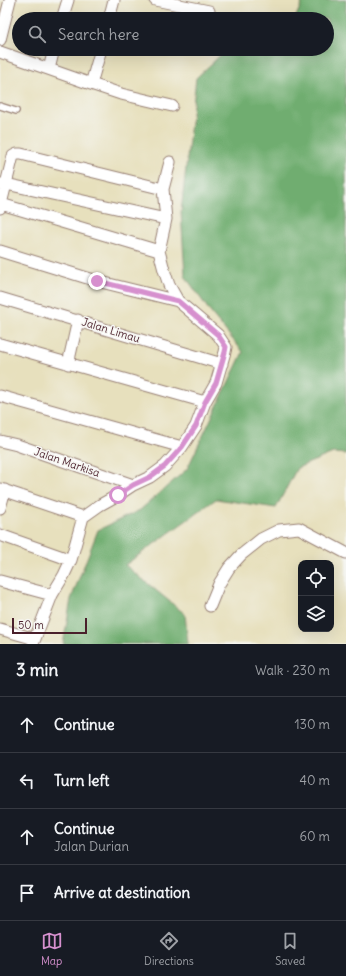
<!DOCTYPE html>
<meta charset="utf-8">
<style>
body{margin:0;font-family:Delius,sans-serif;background:#20242c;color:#f1f3f6}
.controls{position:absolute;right:12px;bottom:12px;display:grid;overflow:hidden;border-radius:8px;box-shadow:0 4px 16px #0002}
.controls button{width:36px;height:36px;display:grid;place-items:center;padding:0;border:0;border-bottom:1px solid #363941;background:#171b24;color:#f1f3f6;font:20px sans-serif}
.scale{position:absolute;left:12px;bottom:10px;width:75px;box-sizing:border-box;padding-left:4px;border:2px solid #4a1f2b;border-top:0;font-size:11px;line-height:14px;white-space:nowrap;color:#4a1f2b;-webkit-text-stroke:3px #f6f6f2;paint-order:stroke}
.stop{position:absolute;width:12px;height:12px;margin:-9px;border:3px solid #d690ce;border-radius:50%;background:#fff}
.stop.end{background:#d690ce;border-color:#fff;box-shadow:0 1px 4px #0008}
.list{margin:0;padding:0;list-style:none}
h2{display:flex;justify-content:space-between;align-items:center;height:52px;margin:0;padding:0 16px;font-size:17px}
h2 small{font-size:13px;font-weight:400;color:#9ea1a6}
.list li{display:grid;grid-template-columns:26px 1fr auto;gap:12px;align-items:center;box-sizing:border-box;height:56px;padding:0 16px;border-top:1px solid #363941}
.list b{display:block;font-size:15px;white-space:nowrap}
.list p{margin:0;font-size:13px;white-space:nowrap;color:#9ea1a6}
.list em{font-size:13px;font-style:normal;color:#9ea1a6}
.icon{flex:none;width:22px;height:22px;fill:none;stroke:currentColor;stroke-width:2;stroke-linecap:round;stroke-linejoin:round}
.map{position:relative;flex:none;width:346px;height:644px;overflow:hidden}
.search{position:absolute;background:#171b24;box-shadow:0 4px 16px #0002;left:12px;right:12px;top:12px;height:44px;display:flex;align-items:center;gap:10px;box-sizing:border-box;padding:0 14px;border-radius:22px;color:#9ea1a6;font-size:15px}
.sheet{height:276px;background:#171b24}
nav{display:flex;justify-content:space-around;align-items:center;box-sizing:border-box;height:56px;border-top:1px solid #363941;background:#171b24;font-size:11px;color:#9ea1a6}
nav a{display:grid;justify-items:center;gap:2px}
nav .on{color:#d690ce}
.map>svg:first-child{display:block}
.forest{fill:#6fad6f;stroke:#5c664d}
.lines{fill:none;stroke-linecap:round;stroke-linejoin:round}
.lane-casing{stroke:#988074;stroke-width:8}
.street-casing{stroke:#988074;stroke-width:13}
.lane{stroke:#fff;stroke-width:5.5}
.street{stroke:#fff;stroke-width:11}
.route{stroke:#d690ce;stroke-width:5}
.labels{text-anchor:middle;stroke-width:3;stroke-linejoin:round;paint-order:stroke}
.street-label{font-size:11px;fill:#4a1f2b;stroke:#f6f6f2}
</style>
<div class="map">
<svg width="346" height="644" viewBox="0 0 346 644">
<rect width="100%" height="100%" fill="#f6f6f2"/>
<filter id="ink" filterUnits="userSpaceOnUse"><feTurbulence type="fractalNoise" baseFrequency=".025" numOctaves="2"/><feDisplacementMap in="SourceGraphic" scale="8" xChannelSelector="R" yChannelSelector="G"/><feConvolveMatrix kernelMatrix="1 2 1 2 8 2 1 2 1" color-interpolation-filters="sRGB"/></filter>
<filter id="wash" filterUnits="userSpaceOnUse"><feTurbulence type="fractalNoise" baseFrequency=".012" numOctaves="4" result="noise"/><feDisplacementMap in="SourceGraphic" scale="16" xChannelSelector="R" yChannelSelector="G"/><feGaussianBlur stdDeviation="0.9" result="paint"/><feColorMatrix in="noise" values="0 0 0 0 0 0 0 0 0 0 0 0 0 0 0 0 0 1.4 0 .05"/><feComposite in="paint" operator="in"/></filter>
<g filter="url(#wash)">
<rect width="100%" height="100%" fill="#e7e0bd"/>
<path class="forest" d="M303 0H346V454L333 453 297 468 276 508 216 499 125 565 185 614 188 644H63L71 599 98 530 140 510 187 469 243 352 211 313 185 276 181 212 196 78 226 50 236 49H327V19H295Z"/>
</g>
<g filter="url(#ink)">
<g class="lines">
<g class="lane-casing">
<path id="lane" d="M0 106 16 111"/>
</g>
<g class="street-casing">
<path id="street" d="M155 0 209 11
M62 19 68 0
M109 19 114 0
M0 40 10 0
M101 49 91 84 121 94 172 106
M0 52 91 84
M49 69 54 49
M1 184H6L166 219
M1 204 159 251
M0 208 13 156 17 154H21L163 189
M0 251 97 281 178 301
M0 298 222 364
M0 344 205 402
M68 364 78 320
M0 396 182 447
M0 441 17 445 133 485
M0 489 83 517
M0 508 5 490
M0 535 71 560
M0 581 52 595
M210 606 219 584 229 568 241 555 261 539 279 530 299 528 346 553
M0 629 35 639
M33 644 52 595 64 575 71 560 83 517 100 505 118 495 133 485 150 477 165 466 182 447 196 426 205 402 216 383 225 352 226 347 218 335 178 301 169 285 164 270 159 251 166 219 163 189 170 162"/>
</g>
<use href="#lane" class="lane"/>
<use href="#street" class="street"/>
</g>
</g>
<g class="lines" filter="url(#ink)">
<path class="route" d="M97 281 178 301 218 335 226 347 225 352 216 383 205 402 196 426 182 447 165 466 150 477 133 485 118 495"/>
</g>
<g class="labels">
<g class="street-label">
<text transform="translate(111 330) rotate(17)" y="4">Jalan Limau</text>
<text transform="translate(67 462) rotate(19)" y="4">Jalan Markisa</text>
</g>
</g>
</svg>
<div class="controls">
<button><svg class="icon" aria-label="locate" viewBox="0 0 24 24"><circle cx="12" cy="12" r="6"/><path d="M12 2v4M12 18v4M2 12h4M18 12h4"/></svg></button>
<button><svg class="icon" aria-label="layers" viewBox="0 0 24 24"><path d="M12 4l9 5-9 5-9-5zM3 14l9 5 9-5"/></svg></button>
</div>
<div class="scale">50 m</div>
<div class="stop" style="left:118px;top:495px"></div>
<div class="stop end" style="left:97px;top:281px"></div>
<div class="search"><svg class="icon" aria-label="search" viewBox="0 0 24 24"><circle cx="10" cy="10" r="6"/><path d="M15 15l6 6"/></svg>Search here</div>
</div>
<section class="sheet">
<h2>3 min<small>Walk · 230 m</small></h2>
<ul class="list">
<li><svg class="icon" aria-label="ahead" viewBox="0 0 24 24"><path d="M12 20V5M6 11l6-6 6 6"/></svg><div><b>Continue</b></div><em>130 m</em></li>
<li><svg class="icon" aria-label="left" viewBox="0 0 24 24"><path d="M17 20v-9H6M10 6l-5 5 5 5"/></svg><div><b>Turn left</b></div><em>40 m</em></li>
<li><svg class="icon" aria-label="ahead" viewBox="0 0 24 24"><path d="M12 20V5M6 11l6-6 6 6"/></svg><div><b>Continue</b><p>Jalan Durian</p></div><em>60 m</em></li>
<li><svg class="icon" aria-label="arrive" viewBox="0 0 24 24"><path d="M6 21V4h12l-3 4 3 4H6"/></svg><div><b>Arrive at destination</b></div></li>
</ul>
</section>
<nav>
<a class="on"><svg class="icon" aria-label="map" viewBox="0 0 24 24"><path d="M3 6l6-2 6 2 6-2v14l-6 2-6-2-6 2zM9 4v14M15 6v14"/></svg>Map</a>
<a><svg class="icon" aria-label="directions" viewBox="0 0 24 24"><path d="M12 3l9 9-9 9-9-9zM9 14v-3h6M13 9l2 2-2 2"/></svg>Directions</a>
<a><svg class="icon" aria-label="saved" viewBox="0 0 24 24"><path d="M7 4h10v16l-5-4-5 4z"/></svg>Saved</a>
</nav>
